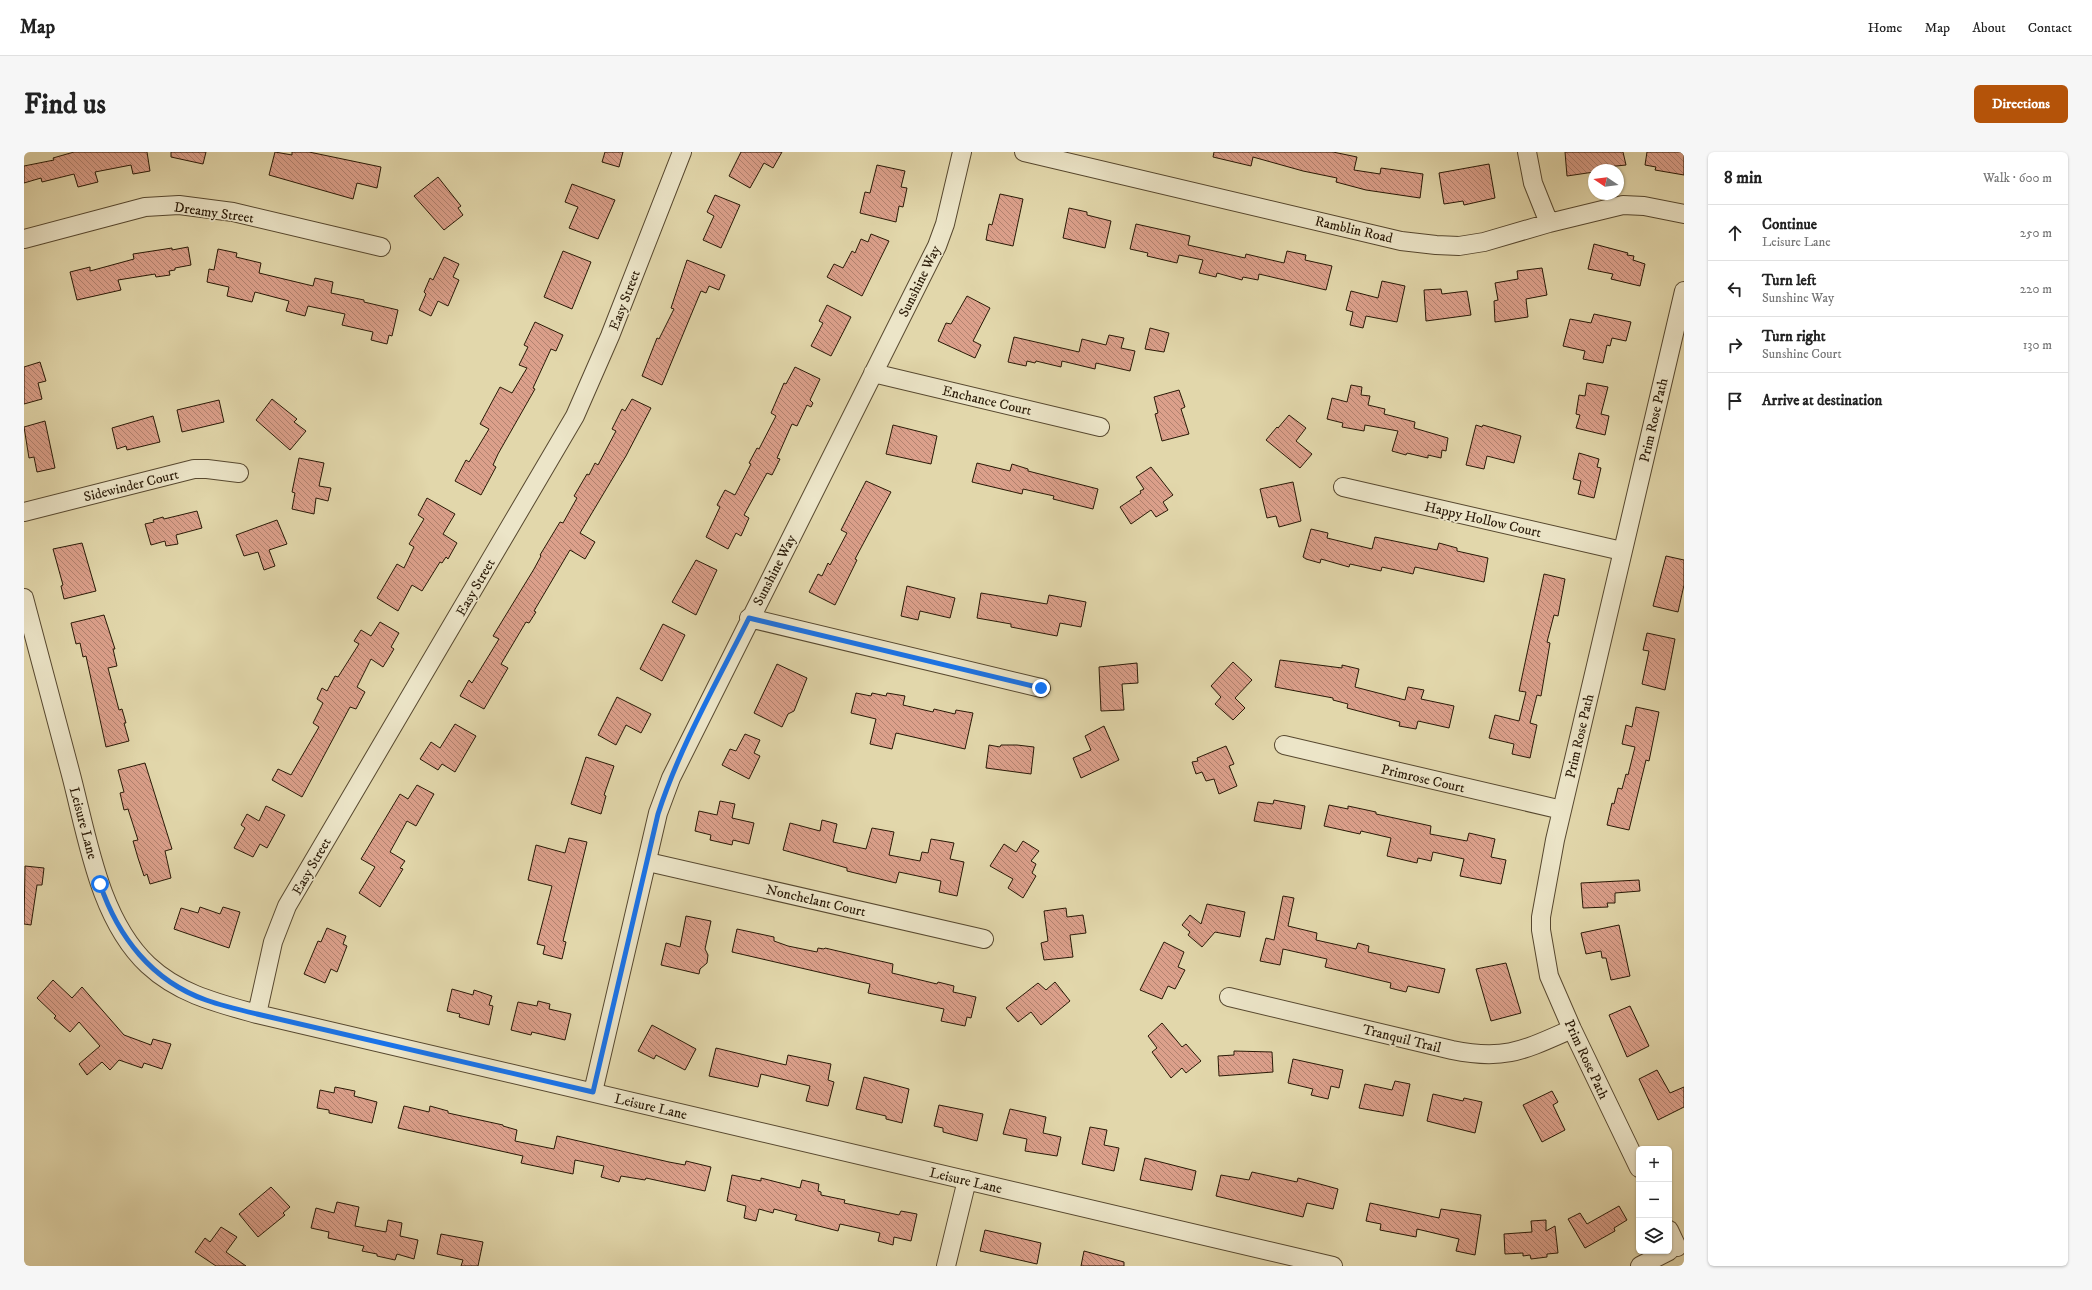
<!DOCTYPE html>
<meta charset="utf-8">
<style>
body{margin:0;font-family:"IM FELL DW Pica",serif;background:#f6f6f6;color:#222}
.controls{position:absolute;right:12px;bottom:12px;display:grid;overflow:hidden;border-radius:6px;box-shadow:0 1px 3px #0004}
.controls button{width:36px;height:36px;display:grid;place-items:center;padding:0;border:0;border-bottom:1px solid #e0e0e0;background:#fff;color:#222;font:20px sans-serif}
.compass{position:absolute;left:1564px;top:12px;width:36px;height:36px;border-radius:50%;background:#fff;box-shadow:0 1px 3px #0004;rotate:283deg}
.stop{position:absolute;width:12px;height:12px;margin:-9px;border:3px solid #1a73e8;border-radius:50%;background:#fff}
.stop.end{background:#1a73e8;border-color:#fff;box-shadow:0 1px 4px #0008}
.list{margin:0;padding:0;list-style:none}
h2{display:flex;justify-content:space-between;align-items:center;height:52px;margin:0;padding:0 16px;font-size:17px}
h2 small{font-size:13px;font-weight:400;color:#767676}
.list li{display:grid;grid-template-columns:26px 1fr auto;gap:12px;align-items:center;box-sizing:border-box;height:56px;padding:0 16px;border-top:1px solid #e0e0e0}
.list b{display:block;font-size:15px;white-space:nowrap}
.list p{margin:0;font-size:13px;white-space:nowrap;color:#767676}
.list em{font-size:13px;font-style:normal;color:#767676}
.icon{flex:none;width:22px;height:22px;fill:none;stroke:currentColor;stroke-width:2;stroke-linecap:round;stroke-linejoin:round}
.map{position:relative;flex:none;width:1660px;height:1114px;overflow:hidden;border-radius:6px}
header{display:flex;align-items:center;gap:24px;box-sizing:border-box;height:56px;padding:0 20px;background:#fff;border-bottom:1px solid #e0e0e0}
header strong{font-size:19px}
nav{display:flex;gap:22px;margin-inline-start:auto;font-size:14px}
.intro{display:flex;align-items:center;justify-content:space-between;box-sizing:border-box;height:96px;padding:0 24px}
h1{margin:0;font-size:28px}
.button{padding:10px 18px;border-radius:6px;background:#b45309;color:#fff;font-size:14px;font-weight:700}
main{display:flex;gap:24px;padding:0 24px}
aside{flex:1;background:#fff;border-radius:6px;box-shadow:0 1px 3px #0004}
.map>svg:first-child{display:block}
.building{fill:url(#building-back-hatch);stroke:#291906}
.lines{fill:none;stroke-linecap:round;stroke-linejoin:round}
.minor-casing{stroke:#57482f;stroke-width:20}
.minor{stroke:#ece5c8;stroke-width:18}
.route{stroke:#1a73e8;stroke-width:5}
.labels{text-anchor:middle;stroke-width:3.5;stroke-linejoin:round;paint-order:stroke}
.street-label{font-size:14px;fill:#291906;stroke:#ece5c8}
</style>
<header>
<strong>Map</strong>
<nav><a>Home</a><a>Map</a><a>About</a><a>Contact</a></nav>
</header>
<div class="intro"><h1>Find us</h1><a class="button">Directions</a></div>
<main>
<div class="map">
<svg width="1660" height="1114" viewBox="0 0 1660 1114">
<defs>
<pattern id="building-back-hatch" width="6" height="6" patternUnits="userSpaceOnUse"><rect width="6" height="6" fill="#dca08b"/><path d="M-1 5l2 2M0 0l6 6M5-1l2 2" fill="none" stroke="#b28270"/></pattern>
</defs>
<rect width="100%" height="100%" fill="#e2d7ab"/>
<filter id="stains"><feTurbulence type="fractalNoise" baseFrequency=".005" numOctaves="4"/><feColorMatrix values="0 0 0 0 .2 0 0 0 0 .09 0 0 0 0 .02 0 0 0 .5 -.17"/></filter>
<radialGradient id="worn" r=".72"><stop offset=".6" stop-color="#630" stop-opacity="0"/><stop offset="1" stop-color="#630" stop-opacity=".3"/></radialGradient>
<path class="building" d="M50 0H123L126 19 109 22 107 13 71 20 74 30 54 35 50 22 18 30 17 26 0 31V14L30 8 29 6Z
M147 0H182L179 12 147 5Z
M251 0 268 3V0H285L357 15 353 36 333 31 329 47 245 23Z
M581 0H599L595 15 578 10Z
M717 0H758L749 16 740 11 726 36 705 24Z
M1190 0H1309L1333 5 1330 18 1356 22 1357 16 1399 22 1396 46 1342 38 1312 30 1313 26 1279 19 1229 5 1227 14 1189 5Z
M1541 0H1599L1602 13 1573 16 1574 18 1570 20 1543 24Z
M1623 0H1660V23L1631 18 1632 15 1621 13Z
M1465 12 1471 46 1440 53 1439 49 1420 52 1415 21Z
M853 13 881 19 877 35 883 36 879 55 875 54 872 70 836 61 841 40 846 41Z
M414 25 437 54 434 56 439 63 420 78 390 44Z
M548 32 591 48 574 87 545 76 554 55 541 50Z
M976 42 999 47 989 94 962 88 965 72 968 73Z
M691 43 716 53 697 96 679 88 690 64 683 60Z
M1045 56 1063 60V63L1087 69 1081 96 1039 86Z
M1112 72 1166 84 1164 93 1221 106 1222 102 1260 111 1263 99 1282 103 1281 108 1308 114 1302 138 1235 122 1234 128 1219 125 1218 128 1193 121 1192 125 1175 121 1179 108 1155 103 1153 111 1123 104 1124 101 1106 97Z
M847 82 865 89 838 144 803 125 810 112 819 116 828 99 831 101 837 87 844 90Z
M1570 92 1604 101 1603 103 1610 104 1609 108 1621 112 1616 134 1587 127 1589 122 1564 117Z
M164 95 167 113 151 116V118L145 119 146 123 132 125 131 122 94 128 97 138 53 148 46 120 66 115V119L110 107 109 102 148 96V98Z
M194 97 213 101 212 105 237 111 235 121 289 134 291 126 309 130 307 141 340 148V150L374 158 368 184 365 183 363 192 347 188 349 180 318 173 321 162 284 154 281 164 262 159 265 149 231 140 228 150 203 144 205 135 183 130 185 117 190 118Z
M539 99 567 110 548 157 520 145Z
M420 105 435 112 429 125 435 128 424 154 414 149 407 164 395 158 402 142 400 140 406 126 409 128Z
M663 108 701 123 695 138 685 134 682 141 677 139 638 233 618 224 633 186 635 187 650 157 647 156Z
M1518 116 1523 143 1502 147 1504 165 1471 170 1470 149 1474 148 1471 131 1494 127 1493 119Z
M1358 129 1381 134 1373 170 1342 164 1339 176 1326 173 1329 160 1322 158 1327 139 1354 146Z
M1417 137 1418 142 1443 139 1447 163 1402 169 1400 138Z
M943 144 966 156 949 189 957 193 951 206 914 189 922 171 927 172Z
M803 153 827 165 807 204 787 194 799 171 795 169Z
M1570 162 1607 170 1602 189 1588 186 1586 194 1583 193 1579 211 1559 207 1561 199 1539 194 1546 167 1567 171Z
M511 170 539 183 532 199 527 197 509 236 511 237 474 302 469 313 472 315 457 343 431 329 442 308 445 310 465 277 456 272 476 235 488 241 503 216 495 213 504 195 500 193Z
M1126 176 1145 181 1140 200 1121 197Z
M1085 183 1100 186 1097 196 1111 199 1106 219 1072 211 1071 217 1038 209 1037 215 1012 209 1011 211 1003 209 1002 214 984 210 990 185 1055 200 1058 187 1082 193Z
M16 210 22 229 14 231 18 247 0 252V215Z
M771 215 796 227 786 248 789 251 787 255 783 253 773 274 768 272 753 306 756 307 748 323 743 321 720 363 725 366 717 384 712 381 704 397 682 385 696 355 693 353 701 338 711 343 727 312 725 311 733 296 735 297 752 264 747 261 760 231 762 232Z
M1563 231 1584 235 1577 262 1585 264 1581 283 1552 276 1556 263 1552 262 1555 243 1561 244Z
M1327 233 1338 235 1337 243 1346 244 1344 253 1361 257 1360 262 1391 270 1390 276 1424 286 1422 299 1418 298 1417 306 1404 303V306L1383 301 1382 303 1368 299 1374 279 1341 273 1340 279 1318 275 1319 271 1303 267 1308 246 1323 250Z
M1155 238 1161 255 1157 257 1165 282 1138 289 1131 262 1134 261 1130 245Z
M248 247 273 267 270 270 282 279 266 298 232 268Z
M608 247 627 256 602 304 556 381 571 390 561 407 546 398 510 459 512 460 505 471 502 470 477 512 484 516 460 557 436 544 445 528 448 531 475 487 469 484 510 417 517 404 516 403 536 370 539 371 553 346 550 344 563 322 565 323 571 311 574 313 592 279 588 277 598 257 601 259Z
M195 248 200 270 158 280 153 258Z
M1265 263 1282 276 1272 289 1288 302 1276 316 1242 288 1253 275 1254 276Z
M129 264 136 290 103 298 102 294 93 297 88 276Z
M21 269 31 316 13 320 10 305 5 306 0 275Z
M869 273 913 284 907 312 862 302Z
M1452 273 1458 275 1459 273 1497 284 1490 311 1463 304 1460 317 1442 313Z
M1555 301 1575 307 1573 315 1577 316 1570 346 1554 342 1557 329 1549 327Z
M275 306 300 311 295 334 307 336 304 349 292 346 290 362 268 357 271 341 268 340Z
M953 311 986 319 988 312 1004 317V319L1074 337 1069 357 1029 347 1030 344 999 337 998 342 948 330Z
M1127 315 1149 343 1139 350 1144 358 1132 365 1127 358 1107 372 1096 355 1117 341 1116 339 1120 337 1112 325Z
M842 329 867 340 831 407 833 408 811 453 785 440 794 422 798 424 804 411 806 413 823 381 817 378Z
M1269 330 1277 369 1255 375 1252 364 1243 366 1236 337Z
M403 346 431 362 419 382 433 391 424 407 422 405 418 411 416 410 398 439 388 433 374 459 353 446 373 412 380 416 390 395 385 392 400 367 394 363Z
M173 359 178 376 152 383 154 392 142 394 141 389 127 393 121 372 130 370 129 368 139 365 140 367Z
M253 368 263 392 245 398 251 414 240 418 234 400 220 404 212 383Z
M1287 377 1304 381 1303 386 1348 397 1351 385 1413 398 1415 391 1433 396V399L1464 406 1460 430 1391 415 1389 422 1358 415 1357 419 1326 412 1325 415 1297 407 1296 411 1282 407 1279 405Z
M58 391 72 439 40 447 37 434 39 433 29 397Z
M1642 404 1660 408V433L1654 460 1629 454Z
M672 408 693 418 672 463 648 450Z
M1520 422 1541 427 1534 464 1530 463 1523 490 1526 491 1517 544 1513 543 1506 571 1513 573 1506 606 1488 602 1490 592 1465 586 1471 563 1495 569 1502 540 1495 539Z
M883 434 931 446 926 466 896 459 894 468 877 464Z
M957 441 1023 452 1025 443 1062 450 1057 475 1036 471 1033 484 987 475V472L953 466Z
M80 463 91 497H89L93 514 84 516 95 558 98 557 102 571H100L105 589 82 595 62 504 59 505 56 491 52 492 47 471Z
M356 470 375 481 367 495 370 497 359 515 347 507 333 535 341 540 332 557 326 555 278 645 248 628 254 617 267 623 295 575 289 571 299 551 293 547 298 536 303 539 311 524 314 525 335 492 330 489 337 478 347 484Z
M639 472 661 483 638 529 616 517Z
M1623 481 1651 487 1641 538 1618 532 1625 499 1619 498Z
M1256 508 1318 516V513L1335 517 1331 535 1381 548 1384 535 1400 538 1397 547 1430 554 1425 576 1394 569 1392 577 1375 574 1376 570 1323 556 1324 552 1309 548V546L1251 535Z
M1209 510 1228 528 1211 546 1221 556 1209 568 1191 552 1197 545 1187 534Z
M1113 511 1114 531 1098 532 1100 558 1077 559 1075 515Z
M753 512 783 526 770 559 764 562 758 575 730 561Z
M832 541 847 544 848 541 862 544 863 541 881 544 879 553 909 560 910 557 931 562 932 558 949 561 941 597 872 581 868 597 846 592 852 567 827 561Z
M593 545 627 562 617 581 602 573 592 593 574 583Z
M1612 555 1635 560 1625 609 1622 608 1605 678 1583 673 1588 651 1590 652 1594 636 1598 637 1602 622 1604 623 1611 595 1598 592 1602 573 1608 575Z
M431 572 452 584 431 620 418 612 414 618 396 607 407 590 416 596Z
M1080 574 1095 608 1057 626 1049 606 1067 598 1061 584Z
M721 582 736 588 730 601 736 604 725 627 698 613 706 597 712 599Z
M965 593 976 595 977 593H993L1010 595 1007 622 962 616Z
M1202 594 1210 612 1205 614 1213 634 1195 642 1190 627 1182 629 1178 620 1172 622 1168 610 1174 609 1173 606Z
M562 605 590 614 580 643 582 644 577 662 547 652Z
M121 611 148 697 141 699 147 726 126 732 123 722 120 724 114 706 109 689 114 688 104 657 100 658 96 641 100 640 94 618Z
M393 633 410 642 392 674 383 669 366 700 381 709 376 716 379 717 356 755 335 741 351 715 337 707 376 642 384 647Z
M1250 648 1281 654 1277 677 1230 669 1234 650 1249 652Z
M696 649 711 652 708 666 730 671 725 692 709 688 708 693 686 688 687 683 671 679 675 659 693 663Z
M1305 653 1324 657V654L1352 660V662L1407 674 1406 682 1443 689 1445 681 1471 687 1467 705 1482 708 1477 732 1436 724 1440 707 1409 700 1407 709 1394 706 1393 711 1363 704 1367 686 1337 679 1336 682 1300 674Z
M242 654 261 663 243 696 236 692 229 705 210 696 221 676 217 673 223 662 235 669Z
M798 668 813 672 809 690 842 697 848 676 870 680 865 703 896 709 898 700 904 701 907 687 930 691 926 707 940 710 933 744 915 740 917 729 875 720 872 731 823 719V716L759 698 766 671 796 679Z
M545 686 563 690 539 789 542 790 538 807 519 802 521 794 513 792 528 734 504 728 512 693 541 701Z
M999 689 1015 699 1007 709 1012 712 1008 721 1012 724 999 746 984 736 989 727 966 714 980 692 992 700Z
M1 714 20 716 18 733H13L7 773 0 772Z
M1615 728 1616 739 1591 741V751H1583L1584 755 1559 756 1557 731Z
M1259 744 1270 746 1264 774 1293 781 1292 788 1332 797 1334 791 1345 794 1344 800 1421 817 1415 841 1384 834 1382 840 1366 836 1367 831 1301 815 1303 807 1259 797 1256 813 1236 809 1242 786 1250 788Z
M1183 752 1221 760 1216 785 1191 780 1178 795 1164 783 1166 780 1158 773 1166 763 1177 772Z
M176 755 196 762 199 755 216 760 205 796 150 777 157 756 174 761Z
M1042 756 1043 765 1059 763 1062 781 1046 783 1049 805 1020 808 1017 791 1024 789 1020 759Z
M662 764 687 769 681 797 684 803 683 811 676 817 675 822 637 813 642 791 656 795Z
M1595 773 1606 824 1587 828 1582 806H1578L1577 799 1562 802 1557 781Z
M303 776 322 784 319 792 323 794 313 820 307 817 301 831 280 822 294 789 297 790Z
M713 777 750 785V789L764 794 793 800 794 796 800 797 801 796 869 812 868 821 913 832 914 830 930 834 929 840 952 845 947 866 943 865 941 874 917 869 920 857 844 841 846 832 708 800Z
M1140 790 1160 800 1154 815 1161 818 1151 837 1144 834 1138 847 1116 838Z
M1482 811 1497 861 1467 869 1452 817Z
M29 828 48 846 58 835 100 883 127 893 129 887 147 892 138 917 120 911 118 916 95 908 86 918 78 910 63 923 55 912 76 894 55 870 46 880 30 866 32 864 13 846Z
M1031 830 1046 849 1017 873 1007 860 994 870 982 856 1014 831 1022 838Z
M428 837 449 843 450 838 468 844 465 853 469 854 465 873 435 865 436 862 423 859Z
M514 849 526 852 525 857 547 862 541 888 508 880 507 883 487 878 494 850 513 854Z
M1606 854 1625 894 1603 905 1585 863Z
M1138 871 1158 895 1162 892 1177 909 1162 921 1158 916 1147 926 1128 900 1133 896 1124 884Z
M628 873 672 897 661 918 632 903 630 907 614 899Z
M692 896 762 913 764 903 807 912 804 928 810 930 804 954 782 949 786 934 737 922 734 935 685 924Z
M1210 899 1248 900 1249 920 1195 924 1194 904 1210 903Z
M1269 907 1319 918 1315 936 1307 934 1304 947 1287 943 1289 937 1264 931Z
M1633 918 1646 941 1660 935V955L1634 968 1615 927Z
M840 925 885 937 878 971 862 967V964L832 957Z
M1371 929 1386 932 1379 964 1335 956 1341 932 1368 938Z
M311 935 331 939 330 944 353 950 348 971 305 961V958L293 956 296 938 310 941Z
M1528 939 1534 950 1529 953 1541 978 1518 990 1499 953Z
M1409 942 1439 949 1440 946 1458 950 1451 981 1403 969Z
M915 953 959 962 953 989 919 980V976L910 974Z
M380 954 405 960 406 954 424 959V961L479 973V974L493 978 491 989 530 997 533 984 645 1010 661 1013 662 1009 687 1015 681 1039 622 1026 621 1028 597 1024 595 1030 577 1025 580 1014 551 1008 549 1022 497 1011 499 1004 374 976Z
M986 957 1022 965 1019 981 1037 985 1033 1004 1001 999 1003 987 979 982Z
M1066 975 1083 978 1080 993 1095 996 1090 1019 1058 1012Z
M1121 1006 1172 1019 1168 1038 1116 1028Z
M1228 1020 1273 1030 1274 1026 1314 1037 1309 1057 1283 1051 1279 1065 1192 1044 1197 1023 1225 1028Z
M708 1023 737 1029V1026L776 1036 778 1028 795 1032 794 1039 797 1040V1043L821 1048 820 1051 875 1063 877 1059 893 1062 887 1089 870 1085 869 1093 854 1089 856 1081 816 1072 814 1079 771 1068 773 1063 750 1057 749 1061 735 1057 732 1069 720 1066 722 1054 703 1049Z
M247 1035 266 1055 259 1061 261 1063 234 1085 215 1062Z
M313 1050 335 1055 331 1074 362 1080 364 1068 378 1071 376 1084 394 1088 390 1107 373 1102 371 1108 353 1104V1102L338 1099 340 1094 304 1086 305 1080 287 1076 292 1056 310 1061Z
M1346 1051 1415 1066 1417 1057 1457 1063 1451 1103 1432 1099 1435 1087 1393 1077 1392 1085 1356 1078 1357 1072 1342 1069Z
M1595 1054 1603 1068 1590 1076 1591 1079 1561 1096 1544 1067 1556 1061 1563 1072Z
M1522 1068V1079L1531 1074 1534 1101 1523 1102V1105L1507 1107 1506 1103 1499 1104V1101L1481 1102 1480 1082 1508 1080 1507 1069Z
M197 1075 213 1085 202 1100 222 1114H192L171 1100 181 1086 186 1090Z
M961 1078 1017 1091 1013 1112 956 1099Z
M417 1082 459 1090 454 1114H437L439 1108 413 1102Z
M1060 1099 1100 1110V1114H1057Z"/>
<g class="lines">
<g class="minor-casing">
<path id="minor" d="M1000 0 1377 89 1412 93 1435 94 1460 90 1525 71 1599 53 1620 54 1660 62
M1503 0 1509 31 1525 71
M0 87 121 55 155 53 209 60 357 95
M849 221 1076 275
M1319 335 1598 399
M0 360 170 317H183L215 321
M0 446C15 504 31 561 46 619 63 682 74 766 124 813 155 842 193 851 233 862L1309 1114
M725 466 1017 536
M1260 593 1538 658
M624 710 960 787
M1205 845 1428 898C1481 909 1500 898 1548 877
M233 862 249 790 263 754 551 264 586 184 658 0
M569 940 634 661 647 626 913 94 921 72 938 0
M1615 1016 1548 877 1525 824 1517 778V765L1531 688 1660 139
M1645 1078 1653 1095
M922 1114 943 1028
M1616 1114 1645 1099"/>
</g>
<use href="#minor" class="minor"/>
</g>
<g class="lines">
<path class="route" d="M76 732C94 785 128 829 182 848 199 854 216 858 233 862L569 940 634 662C656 594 693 530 725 466L1017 536"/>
</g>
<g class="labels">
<g class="street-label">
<text transform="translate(190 60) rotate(8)" y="5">Dreamy Street</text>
<text transform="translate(1330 77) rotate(13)" y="5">Ramblin Road</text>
<text transform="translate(895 129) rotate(-64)" y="5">Sunshine Way</text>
<text transform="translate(600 148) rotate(-69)" y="5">Easy Street</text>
<text transform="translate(963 248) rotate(13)" y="5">Enchance Court</text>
<text transform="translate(1629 268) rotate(-77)" y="5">Prim Rose Path</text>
<text transform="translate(107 333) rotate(-14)" y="5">Sidewinder Court</text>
<text transform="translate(1459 367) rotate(13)" y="5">Happy Hollow Court</text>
<text transform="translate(750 418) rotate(-63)" y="5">Sunshine Way</text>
<text transform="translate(451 435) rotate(-60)" y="5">Easy Street</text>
<text transform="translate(1555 584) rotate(-77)" y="5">Prim Rose Path</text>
<text transform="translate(1399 626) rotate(13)" y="5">Primrose Court</text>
<text transform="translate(60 671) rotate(75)" y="5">Leisure Lane</text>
<text transform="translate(287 714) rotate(-60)" y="5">Easy Street</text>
<text transform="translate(792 748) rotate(13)" y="5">Nonchelant Court</text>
<text transform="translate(1378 886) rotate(14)" y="5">Tranquil Trail</text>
<text transform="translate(1563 907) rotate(65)" y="5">Prim Rose Path</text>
<text transform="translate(627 954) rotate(13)" y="5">Leisure Lane</text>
<text transform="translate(942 1028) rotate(13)" y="5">Leisure Lane</text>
</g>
</g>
<rect width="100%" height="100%" filter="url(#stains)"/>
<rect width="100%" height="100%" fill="url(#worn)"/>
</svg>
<div class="controls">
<button>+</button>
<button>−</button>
<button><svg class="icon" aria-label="layers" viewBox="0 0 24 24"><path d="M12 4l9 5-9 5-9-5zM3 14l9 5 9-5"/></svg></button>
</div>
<svg class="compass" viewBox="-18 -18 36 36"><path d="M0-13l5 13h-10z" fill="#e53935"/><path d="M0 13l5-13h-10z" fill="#767676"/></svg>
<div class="stop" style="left:76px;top:732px"></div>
<div class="stop end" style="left:1017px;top:536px"></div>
</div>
<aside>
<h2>8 min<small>Walk · 600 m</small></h2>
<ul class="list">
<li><svg class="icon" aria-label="ahead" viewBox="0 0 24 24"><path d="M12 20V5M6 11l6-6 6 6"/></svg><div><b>Continue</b><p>Leisure Lane</p></div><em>250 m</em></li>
<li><svg class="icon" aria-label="left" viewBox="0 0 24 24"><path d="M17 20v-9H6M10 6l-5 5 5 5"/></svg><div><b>Turn left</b><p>Sunshine Way</p></div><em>220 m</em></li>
<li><svg class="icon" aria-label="right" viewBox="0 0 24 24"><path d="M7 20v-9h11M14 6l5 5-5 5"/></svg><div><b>Turn right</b><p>Sunshine Court</p></div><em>130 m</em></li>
<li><svg class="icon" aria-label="arrive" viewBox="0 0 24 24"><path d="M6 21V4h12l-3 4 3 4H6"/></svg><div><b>Arrive at destination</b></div></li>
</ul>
</aside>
</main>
